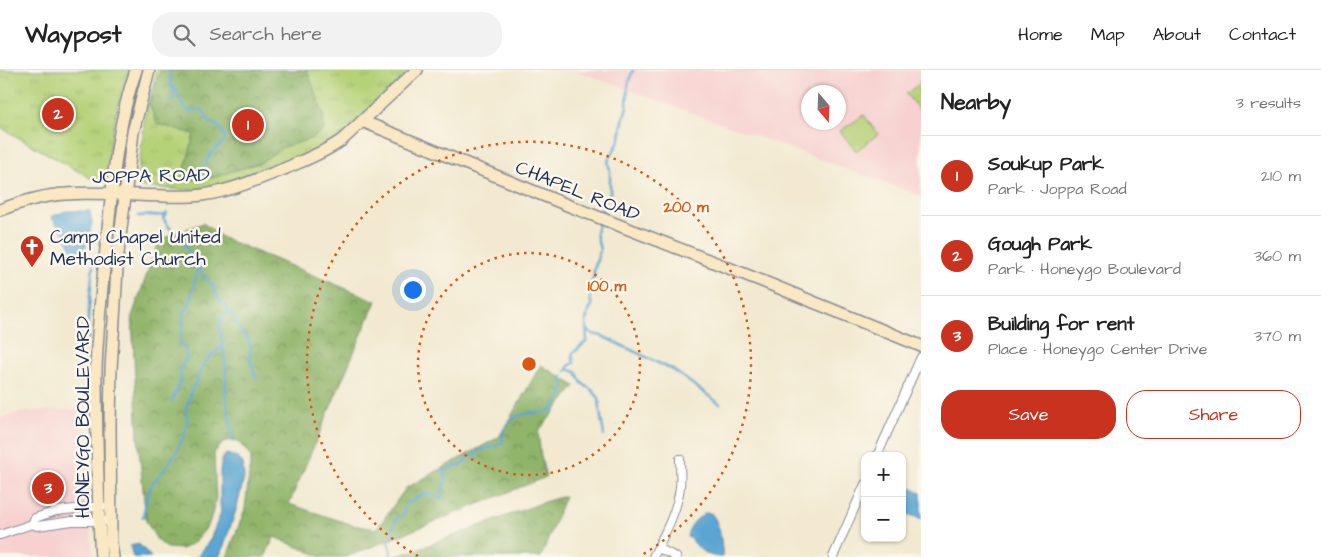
<!DOCTYPE html>
<meta charset="utf-8">
<style>
body{margin:0;font-family:"Architects Daughter",sans-serif;background:#f2f2f2;color:#222}
.controls{position:absolute;right:15px;bottom:15px;display:grid;overflow:hidden;border-radius:10px;box-shadow:0 1px 4px #0004}
.controls button{width:45px;height:45px;display:grid;place-items:center;padding:0;border:0;border-bottom:1px solid #e0e0e0;background:#fff;color:#222;font:25px sans-serif}
.compass{position:absolute;left:801px;top:15px;width:45px;height:45px;border-radius:50%;background:#fff;box-shadow:0 1px 4px #0004;rotate:161deg}
.you{position:absolute;left:412px;top:219px;width:18px;height:18px;margin:-12px;border:4px solid #fff;border-radius:50%;background:#1a73e8;box-shadow:0 0 0 8px #1a73e833}
.badge{display:grid;place-items:center;width:32px;height:32px;border-radius:50%;background:#c8321e;color:#fff;font-size:16px;font-weight:700}
.pin{position:absolute;translate:-50% -50%;border:2px solid #fff;box-shadow:0 1px 5px #0006}
.list{margin:0;padding:0;list-style:none}
h2{display:flex;justify-content:space-between;align-items:center;height:65px;margin:0;padding:0 20px;font-size:21px}
h2 small{font-size:16px;font-weight:400;color:#767676}
.list li{display:grid;grid-template-columns:32px 1fr auto;gap:15px;align-items:center;box-sizing:border-box;height:80px;padding:0 20px;border-top:1px solid #e0e0e0}
.list b{display:block;font-size:19px;white-space:nowrap}
.list p{margin:0;font-size:16px;white-space:nowrap;color:#767676}
.list em{font-size:16px;font-style:normal;color:#767676}
.actions{display:flex;gap:10px;padding:15px 20px}
.actions a{flex:1;padding:11px 0;border:1px solid #c8321e;border-radius:20px;text-align:center;font-size:18px;color:#c8321e}
.actions .main{background:#c8321e;color:#fff}
.icon{flex:none;width:28px;height:28px;fill:none;stroke:currentColor;stroke-width:2;stroke-linecap:round;stroke-linejoin:round}
.map{position:relative;flex:none;width:921px;height:487px;overflow:hidden}
header{display:flex;align-items:center;gap:30px;box-sizing:border-box;height:70px;padding:0 25px;background:#fff;border-bottom:1px solid #e0e0e0}
header strong{font-size:24px}
nav{display:flex;gap:28px;margin-inline-start:auto;font-size:18px}
.search{width:350px;height:45px;background:#f2f2f2;display:flex;align-items:center;gap:12px;box-sizing:border-box;padding:0 18px;border-radius:20px;color:#767676;font-size:19px}
main{display:flex}
aside{flex:1;background:#fff}
.map>svg:first-child{display:block}
.built{fill:#f7d0cf;fill-rule:evenodd}
.grass{fill:url(#grass-tufts);stroke:#68806c}
.forest{fill:url(#forest-crowns);stroke:#567264}
.garden{fill:#b6d279;stroke:#68806c}
.water{fill:#5aa5d2;stroke:#3a6a98}
.lines{fill:none;stroke-linecap:round;stroke-linejoin:round}
.stream{stroke:#5aa5d2;stroke-width:2.5}
.street-casing{stroke:#868c97;stroke-width:10}
.secondary-casing{stroke:#868c97;stroke-width:14}
.street{stroke:#fff;stroke-width:8}
.secondary{stroke:#fae7c3;stroke-width:11}
.ring{fill:none;stroke:#de5710;stroke-width:2.5;stroke-dasharray:2.5 5}
.labels{text-anchor:middle;stroke-width:5;stroke-linejoin:round;paint-order:stroke}
.street-label{font-size:19px;fill:#1b2f5e;stroke:#fbf7ec}
.poi-label{font-size:19px;fill:#1b2f5e;stroke:#fbf7ec;text-anchor:start}
.centre{fill:#de5710;stroke:#fbf7ec;stroke-width:2.5}
.ring-label{font-size:15px;text-anchor:middle;font-weight:bold;fill:#de5710;stroke:#fbf7ec;stroke-width:5;stroke-linejoin:round;paint-order:stroke}
</style>
<header>
<strong>Waypost</strong>
<div class="search"><svg class="icon" aria-label="search" viewBox="0 0 24 24"><circle cx="10" cy="10" r="6"/><path d="M15 15l6 6"/></svg>Search here</div>
<nav><a>Home</a><a>Map</a><a>About</a><a>Contact</a></nav>
</header>
<main>
<div class="map">
<svg width="921" height="487" viewBox="0 0 921 487">
<defs>
<pattern id="grass-tufts" width="24" height="20" patternUnits="userSpaceOnUse" patternTransform="scale(1.25)"><rect width="24" height="20" fill="#b6d279"/><path d="M3 7l-1-3M5 7V3M7 7l1-3M15 17l-1-3M17 17v-4M19 17l1-3" fill="none" stroke="#9cb56b"/></pattern>
<pattern id="forest-crowns" width="20" height="18" patternUnits="userSpaceOnUse" patternTransform="scale(1.25)"><rect width="20" height="18" fill="#90b469"/><path d="M2 6a3 3 0 1 1 6 0M12 15a3 3 0 1 1 6 0" fill="none" stroke="#75935a"/></pattern>
</defs>
<rect width="100%" height="100%" fill="#fbf7ec"/>
<filter id="ink" filterUnits="userSpaceOnUse"><feTurbulence type="fractalNoise" baseFrequency=".02" numOctaves="2"/><feDisplacementMap in="SourceGraphic" scale="10" xChannelSelector="R" yChannelSelector="G"/><feConvolveMatrix kernelMatrix="1 2 1 2 8 2 1 2 1" color-interpolation-filters="sRGB"/></filter>
<filter id="wash" filterUnits="userSpaceOnUse"><feTurbulence type="fractalNoise" baseFrequency=".0096" numOctaves="4" result="noise"/><feDisplacementMap in="SourceGraphic" scale="20" xChannelSelector="R" yChannelSelector="G"/><feGaussianBlur stdDeviation="1.12" result="paint"/><feColorMatrix in="noise" values="0 0 0 0 0 0 0 0 0 0 0 0 0 0 0 0 0 1.4 0 .05"/><feComposite in="paint" operator="in"/></filter>
<g filter="url(#wash)">
<rect width="100%" height="100%" fill="#f2e9d0"/>
<path class="built" d="M574 0H921V126ZM808 22H838V52H808Z
M85 339 91 471 93 487H0V348L21 342Z"/>
<path class="grass" d="M0 0H129C116 35 111 72 105 109H92L0 57Z
M156 0H411L344 63 327 75 263 103 215 118 188 120 143 117 137 112 145 47Z
M921 12V42L906 24Z"/>
<path class="forest" d="M161 0H307L323 43 324 60 313 68 281 78 262 92 211 108 182 110 194 64 157 54 149 33Z
M203 153 223 168 376 231 289 434 353 455 377 459 406 418 499 367 541 295 575 316 538 362 541 387 546 407 346 487H322L274 467 265 487H227L245 439 251 387 237 370 225 371 214 383 216 430 209 454 195 472 182 479 167 478 157 470 146 451 138 368 132 246 159 170Z
M565 426 541 487H396L547 431Z"/>
<path class="garden" d="M864 45 878 64 856 81 840 61Z"/>
<path class="water" d="M66 141H90L92 153 85 180 83 183 76 185 72 181 66 166 51 147Z
M226 384 237 387 243 393 244 408 237 437 224 476 219 487H197L202 481 210 470 221 442 220 434V401L222 389Z
M902 414 921 423V449L902 442Z
M705 443H711C721 454 721 472 723 487 712 487 703 484 696 475 692 471 693 469 687 467 688 457 696 449 705 443Z
M139 474 151 487H133L130 476Z"/>
<g class="lines">
<path class="stream" d="M170 0C170 4 170 10 171 14 173 21 175 24 173 32
M173 17 177 21 182 34 189 42 202 39 204 42 207 48 211 53 217 55 222 61 225 67 224 71 211 84 202 99
M167 143 163 148 168 156 177 165 191 184 205 209 213 215C214 223 220 232 227 237L228 242 234 247 242 263 248 269 250 274V289L256 308
M602 144V134L610 123V101L608 91 617 75 620 68 622 55 627 36 628 15 633 0
M138 146 165 145
M228 242 221 249 219 256 226 294V327L233 371
M588 243 592 235 590 229V217L594 206V200L600 180 596 163 599 151
M587 260 593 264 602 266 673 300 720 334
M88 269V246L93 196
M567 299 576 302 582 313 593 321 599 328 600 342 604 365
M566 301 569 296 574 293 572 284 587 271 586 251 587 246
M172 331 180 311 181 296 186 291V280L180 273 183 253V244L189 237 198 198
M143 447 147 427 153 413 175 385 185 363 187 353 186 337 190 328 192 317 197 312C197 297 212 285 222 276
M390 487 391 482 387 468 393 466V459L395 450 403 445C404 442 404 439 405 437 407 433 412 431 415 429 423 422 432 423 441 429L442 428 443 417 446 409 444 403 445 400 455 396 462 395 466 389 475 385 479 381 502 373 503 371C503 369 502 365 503 363 504 357 514 347 520 345 531 341 542 345 553 339 558 326 569 325 561 309L563 306"/>
</g>
</g>
<g filter="url(#ink)">
<g class="lines">
<g class="street-casing">
<path id="street" d="M877 386 921 287
M32 454 35 448 56 441 102 436
M0 465 32 454 37 456 72 451H104
M658 478 676 487
M653 487C664 465 677 442 680 417 681 408 680 398 680 389
M833 487 865 414"/>
</g>
<g class="secondary-casing">
<path id="secondary" d="M362 51 567 135 762 211 921 276
M0 140C21 132 43 125 66 124 108 121 151 128 193 126 224 124 255 110 284 99 304 90 324 83 342 70L417 0
M101 487C99 462 99 436 98 411 97 374 96 337 96 301 97 256 103 212 107 168 113 111 117 54 136 0
M113 487 111 473 110 356 111 299 118 183 133 62 149 0"/>
</g>
<use href="#street" class="street"/>
<use href="#secondary" class="secondary"/>
</g>
</g>
<g class="ring">
<circle cx="529" cy="294" r="111"/>
<path d="M418 486A222 222 0 1 1 640 486"/>
</g>
<defs>
<g id="church-pin" transform="scale(1.25)"><path d="M0 17L-7.5 6A9.5 9.5 0 1 1 7.5 6Z" fill="#c8321e" stroke="#fbf7ec"/><path d="M-1.2-6h2.4v3.5h3.3v2.4h-3.3V6h-2.4V-.1h-3.3v-2.4h3.3Z" fill="#fff"/></g>
</defs>
<g fill-rule="evenodd">
<use href="#church-pin" x="32" y="177"/>
</g>
<g class="labels">
<g class="street-label">
<text transform="translate(151 105) rotate(-1)" y="7">JOPPA ROAD</text>
<text transform="translate(578 120) rotate(22)" y="7">CHAPEL ROAD</text>
<text transform="translate(82 347) rotate(-90)" y="7">HONEYGO BOULEVARD</text>
</g>
<g class="poi-label">
<text x="50" y="173">Camp Chapel United<tspan x="50" dy="22">Methodist Church</tspan></text>
</g>
</g>
<circle cx="529" cy="294" r="8" class="centre"/>
<g class="ring-label">
<text x="686" y="142">200 m</text>
<text x="607" y="221">100 m</text>
</g>
</svg>
<div class="controls">
<button>+</button>
<button>−</button>
</div>
<svg class="compass" viewBox="-18 -18 36 36"><path d="M0-13l5 13h-10z" fill="#e53935"/><path d="M0 13l5-13h-10z" fill="#767676"/></svg>
<div class="you"></div>
<div class="pin badge" style="left:248px;top:55px">1</div>
<div class="pin badge" style="left:58px;top:44px">2</div>
<div class="pin badge" style="left:48px;top:418px">3</div>
</div>
<aside>
<h2>Nearby<small>3 results</small></h2>
<ul class="list">
<li><span class="badge">1</span><div><b>Soukup Park</b><p>Park · Joppa Road</p></div><em>210 m</em></li>
<li><span class="badge">2</span><div><b>Gough Park</b><p>Park · Honeygo Boulevard</p></div><em>360 m</em></li>
<li><span class="badge">3</span><div><b>Building for rent</b><p>Place · Honeygo Center Drive</p></div><em>370 m</em></li>
</ul>
<div class="actions"><a class="main">Save</a><a>Share</a></div>
</aside>
</main>
